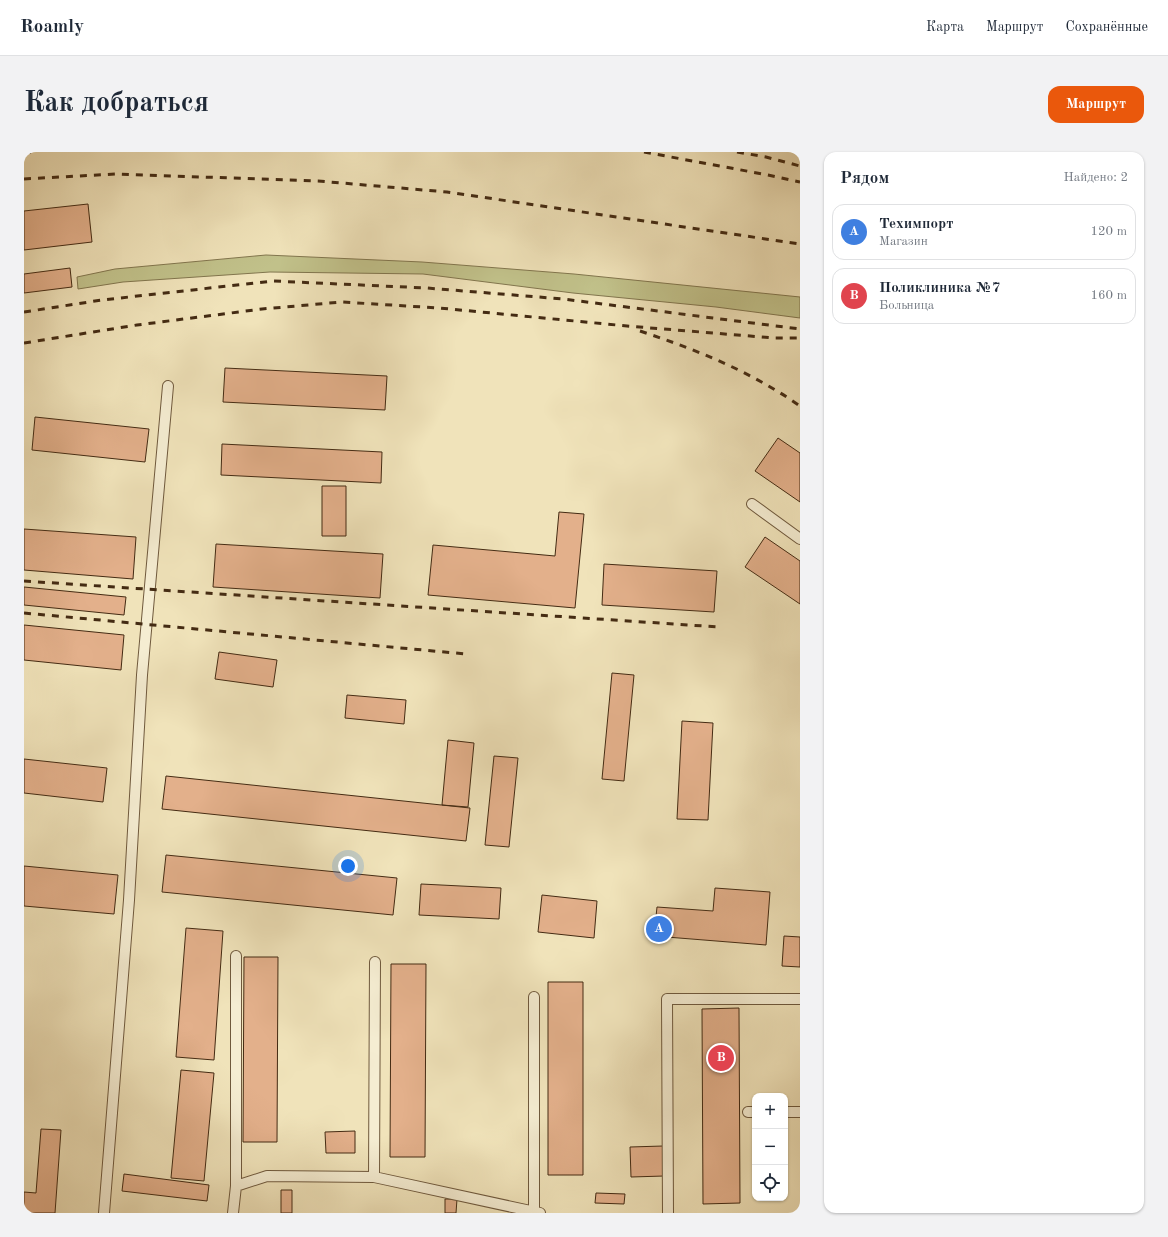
<!DOCTYPE html>
<html lang="ru">
<meta charset="utf-8">
<style>
body{margin:0;font-family:"Old Standard TT",serif;background:#f2f2f3;color:#1f2937}
.controls{position:absolute;right:12px;bottom:12px;display:grid;overflow:hidden;border-radius:8px;box-shadow:0 1px 3px #0004}
.controls button{width:36px;height:36px;display:grid;place-items:center;padding:0;border:0;border-bottom:1px solid #e0e1e3;background:#fff;color:#1f2937;font:20px sans-serif}
.you{position:absolute;left:324px;top:714px;width:14px;height:14px;margin:-10px;border:3px solid #fff;border-radius:50%;background:#1a73e8;box-shadow:0 0 0 6px #1a73e833}
.badge{display:grid;place-items:center;width:26px;height:26px;border-radius:50%;background:#ea580c;color:#fff;font-size:13px;font-weight:700}
.pin{position:absolute;translate:-50% -50%;border:2px solid #fff;box-shadow:0 1px 4px #0006}
.list{margin:0;padding:0;list-style:none}
h2{display:flex;justify-content:space-between;align-items:center;height:52px;margin:0;padding:0 16px;font-size:17px}
h2 small{font-size:13px;font-weight:400;color:#747a83}
.list li{display:grid;grid-template-columns:26px 1fr auto;gap:12px;align-items:center;box-sizing:border-box;height:56px;margin:0 8px 8px;padding:0 8px;border:1px solid #e0e1e3;border-radius:12px}
.list b{display:block;font-size:15px;white-space:nowrap}
.list p{margin:0;font-size:13px;white-space:nowrap;color:#747a83}
.list em{font-size:13px;font-style:normal;color:#747a83}
.icon{flex:none;width:22px;height:22px;fill:none;stroke:currentColor;stroke-width:2;stroke-linecap:round;stroke-linejoin:round}
.map{position:relative;flex:none;width:776px;height:1061px;overflow:hidden;border-radius:12px}
header{display:flex;align-items:center;gap:24px;box-sizing:border-box;height:56px;padding:0 20px;background:#fff;border-bottom:1px solid #e0e1e3}
header strong{font-size:19px}
nav{display:flex;gap:22px;margin-inline-start:auto;font-size:14px}
.intro{display:flex;align-items:center;justify-content:space-between;box-sizing:border-box;height:96px;padding:0 24px}
h1{margin:0;font-size:28px}
.button{padding:10px 18px;border-radius:12px;background:#ea580c;color:#fff;font-size:14px;font-weight:700}
main{display:flex;gap:24px;padding:0 24px}
aside{flex:1;background:#fff;border-radius:12px;box-shadow:0 1px 3px #0004}
.map>svg:first-child{display:block}
.green{fill:#c1c18a;stroke:#82764e}
.building{fill:#e3b08b;stroke:#442b13}
.lines{fill:none;stroke-linecap:round;stroke-linejoin:round}
.lane-casing{stroke:#6f593d;stroke-width:12}
.lane{stroke:#f5edd2;stroke-width:10}
.rail{stroke:#442b13;stroke-width:3;stroke-dasharray:7 7;stroke-linecap:butt}
</style>
<header>
<strong>Roamly</strong>
<nav><a>Карта</a><a>Маршрут</a><a>Сохранённые</a></nav>
</header>
<div class="intro"><h1>Как добраться</h1><a class="button">Маршрут</a></div>
<main>
<div class="map">
<svg width="776" height="1061" viewBox="0 0 776 1061">
<rect width="100%" height="100%" fill="#f0e3ba"/>
<filter id="stains"><feTurbulence type="fractalNoise" baseFrequency=".005" numOctaves="4"/><feColorMatrix values="0 0 0 0 .2 0 0 0 0 .09 0 0 0 0 .02 0 0 0 .5 -.17"/></filter>
<radialGradient id="worn" r=".72"><stop offset=".6" stop-color="#630" stop-opacity="0"/><stop offset="1" stop-color="#630" stop-opacity=".3"/></radialGradient>
<path class="green" d="M242 103 398 110 550 122 776 145V166L692 155 549 141 399 122 246 120 99 130 54 137 53 125 91 117Z"/>
<path class="building" d="M64 52 68 90 0 98V59Z
M46 116 48 135 0 141V122Z
M201 216 363 224 361 258 199 250Z
M11 265 125 277 121 310 8 298Z
M754 286 776 301V350L731 319Z
M198 292 358 300 357 331 197 323Z
M298 334H322V384H298Z
M535 360 560 362 551 456 404 443 409 393 531 404Z
M0 377 112 385 109 427 0 418Z
M741 385 776 409V452L721 415Z
M192 392 359 402 356 446 189 435Z
M580 412 693 419 690 460 578 453Z
M0 435 102 445 100 463 0 453Z
M0 473 100 483 97 518 0 508Z
M195 500 253 508 249 535 191 527Z
M588 521 610 523 600 629 578 627Z
M323 543 382 548 380 572 321 566Z
M658 569 689 571 684 668 653 667Z
M424 588 450 591 444 655 418 653Z
M470 604 494 606 485 695 461 693Z
M0 607 83 616 79 650 0 641Z
M142 624 446 656 442 689 138 657Z
M142 703 373 726 369 763 138 740Z
M0 714 94 723 90 762 0 754Z
M397 732 477 736 475 767 395 763Z
M691 736 746 740 742 793 630 784 633 755 689 759Z
M518 743 573 749 570 786 514 780Z
M162 776 199 779 190 908 152 905Z
M760 784 776 785V815L758 814Z
M220 805H254L253 990H219Z
M367 812H402L401 1005H366Z
M524 830H559V1023H524Z
M715 856 716 1051 679 1052 678 857Z
M157 918 190 921 180 1029 147 1026Z
M17 977 37 978 31 1061H0V1040L12 1041Z
M331 979V1001H302L301 980Z
M639 994 640 1024 607 1025 606 995Z
M100 1022 185 1033 183 1049 98 1039Z
M257 1038H268V1061H257Z
M572 1041 601 1042 600 1052 571 1051Z
M421 1047H433L432 1061H421Z"/>
<g class="lines">
<g class="lane-casing">
<path id="lane" d="M728 352 776 387
M724 960H731
M761 960H776
M350 1025 351 810
M212 1034V804
M80 1061 105 748 118 523 144 234
M209 1061 212 1034 243 1024 350 1025 516 1061
M510 1061V845
M644 1061 643 847H776"/>
</g>
<use href="#lane" class="lane"/>
<path class="rail" d="M620 0 744 23 776 30
M713 0 742 5 776 14
M0 1 10 0
M0 27 91 22 294 29 423 40 776 92
M0 160 78 148 249 129 403 136 539 147 776 177
M616 179C673 198 726 219 776 254
M0 191 113 173 238 157 318 150 415 156 603 174 750 186H776
M0 429 695 475
M0 461 442 502"/>
</g>
<rect width="100%" height="100%" filter="url(#stains)"/>
<rect width="100%" height="100%" fill="url(#worn)"/>
</svg>
<div class="controls">
<button>+</button>
<button>−</button>
<button><svg class="icon" aria-label="locate" viewBox="0 0 24 24"><circle cx="12" cy="12" r="6"/><path d="M12 2v4M12 18v4M2 12h4M18 12h4"/></svg></button>
</div>
<div class="you"></div>
<div class="pin badge" style="left:635px;top:777px;background:#3f7fe0">A</div>
<div class="pin badge" style="left:697px;top:906px;background:#e0444e">B</div>
</div>
<aside>
<h2>Рядом<small>Найдено: 2</small></h2>
<ul class="list">
<li><span class="badge" style="background:#3f7fe0">A</span><div><b>Техимпорт</b><p>Магазин</p></div><em>120 m</em></li>
<li><span class="badge" style="background:#e0444e">B</span><div><b>Поликлиника №7</b><p>Больница</p></div><em>160 m</em></li>
</ul>
</aside>
</main>
